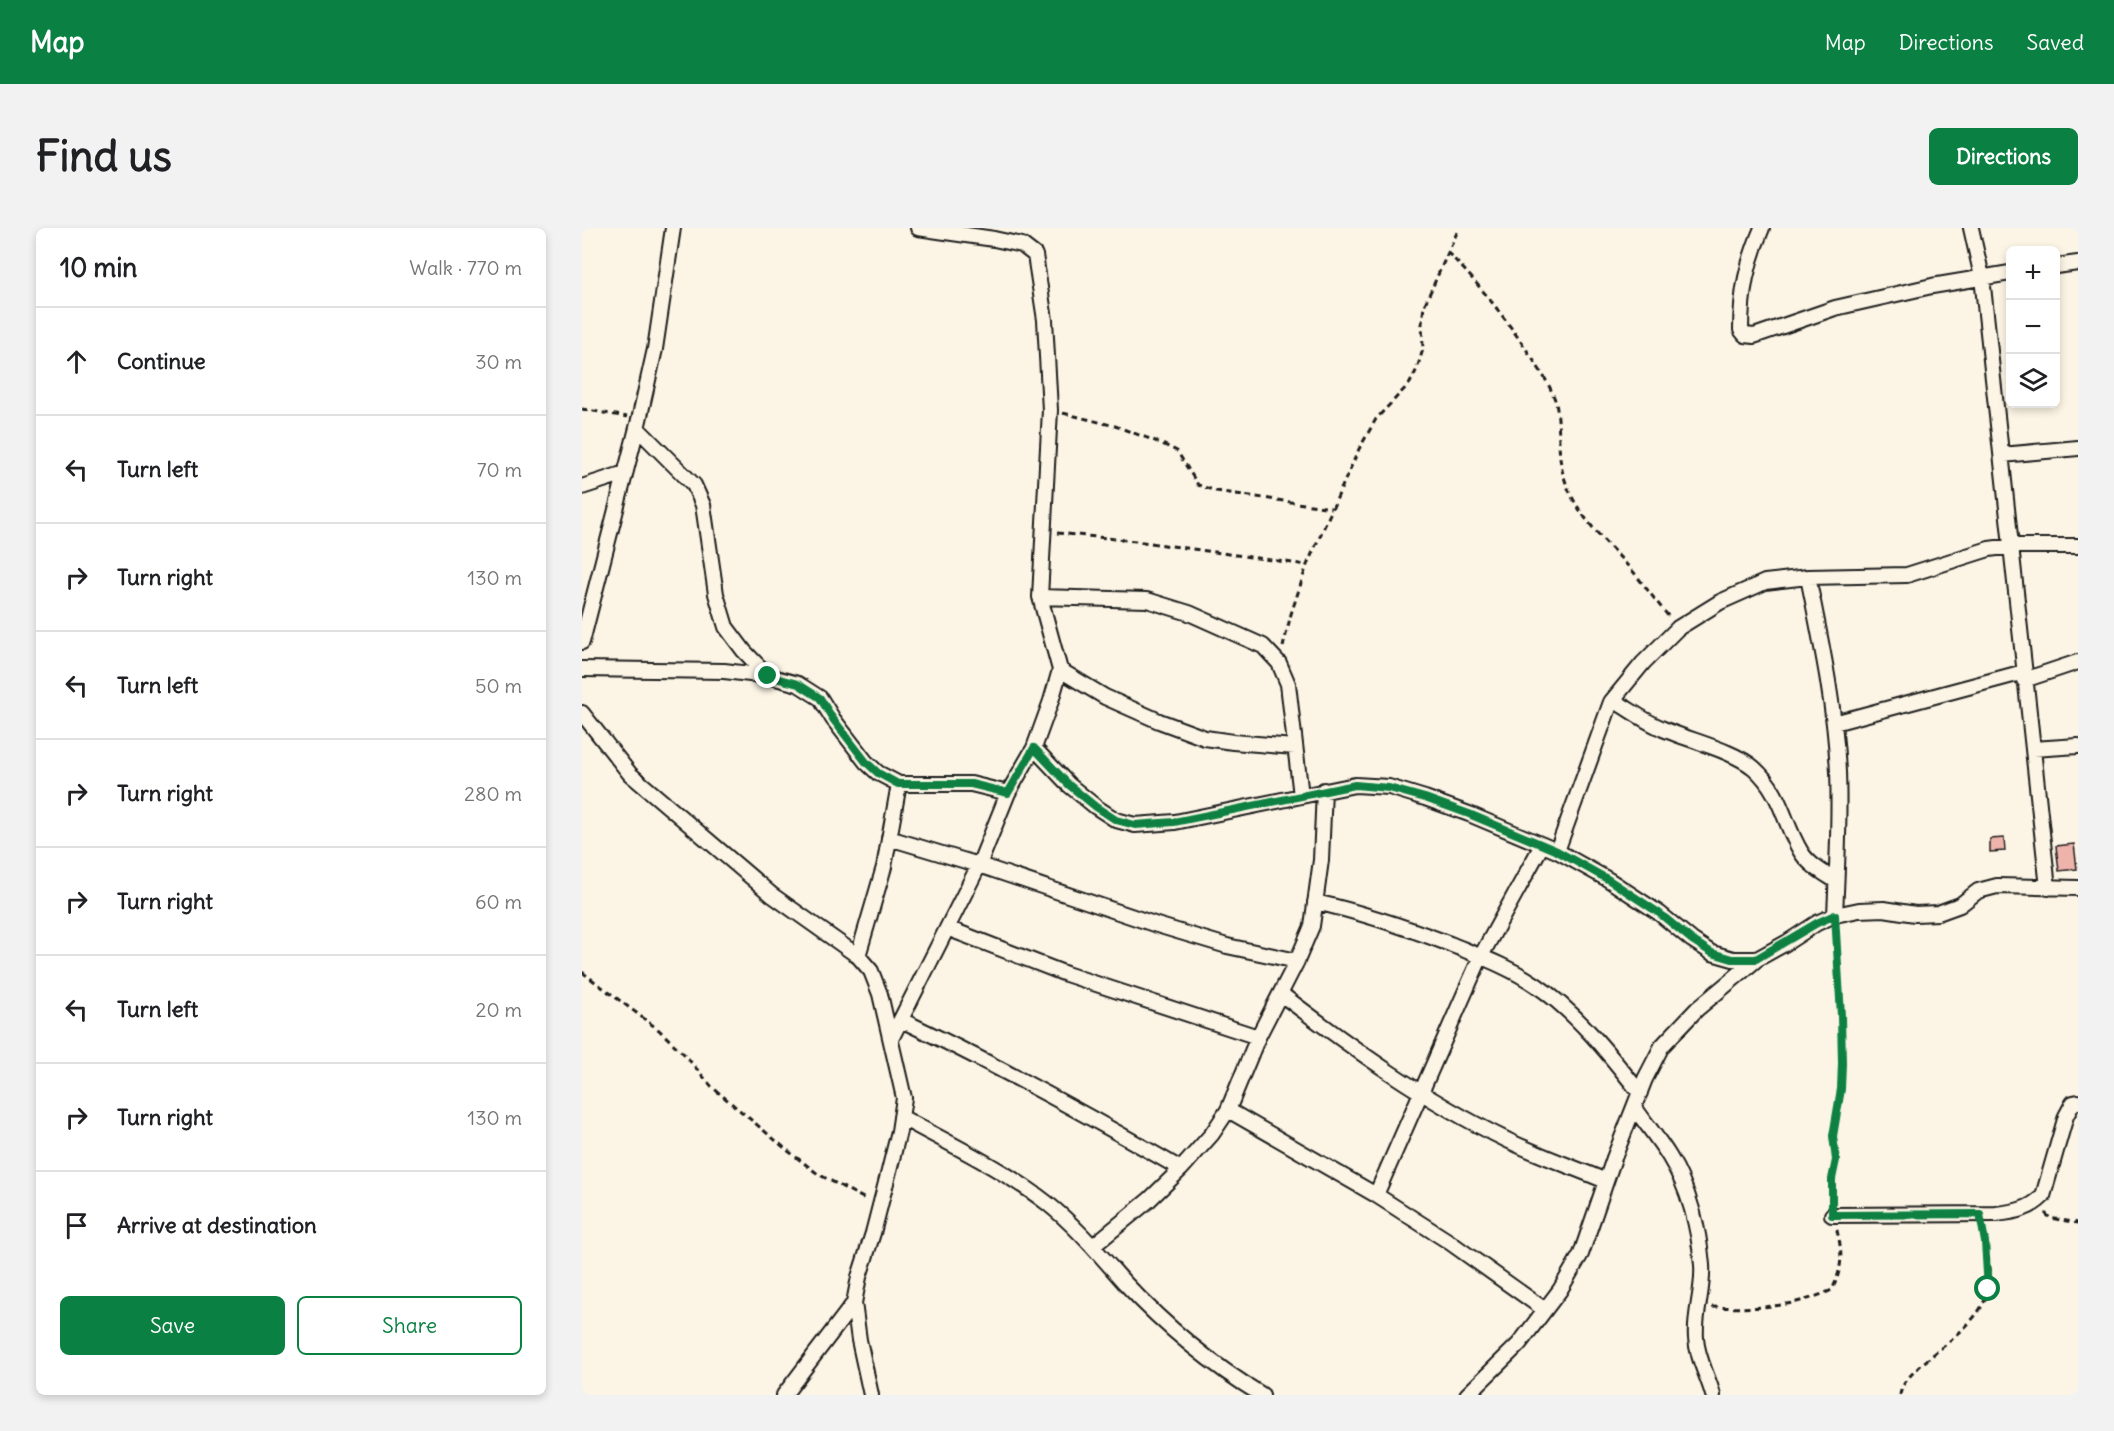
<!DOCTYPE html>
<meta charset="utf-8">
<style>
body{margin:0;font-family:Delius,sans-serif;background:#f2f2f2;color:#202124}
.controls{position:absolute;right:18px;top:18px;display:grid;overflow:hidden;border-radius:9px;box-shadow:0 3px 9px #0003}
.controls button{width:54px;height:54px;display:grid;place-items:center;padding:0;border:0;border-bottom:2px solid #e0e0e0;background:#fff;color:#202124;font:30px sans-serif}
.stop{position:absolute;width:18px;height:18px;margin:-14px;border:4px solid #0b8043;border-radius:50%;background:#fff}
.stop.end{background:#0b8043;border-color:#fff;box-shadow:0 2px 6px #0008}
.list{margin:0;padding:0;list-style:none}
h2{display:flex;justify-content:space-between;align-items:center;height:78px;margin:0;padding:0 24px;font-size:26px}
h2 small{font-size:20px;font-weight:400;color:#757577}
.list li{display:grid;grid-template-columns:39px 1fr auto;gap:18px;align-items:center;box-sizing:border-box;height:108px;padding:0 24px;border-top:2px solid #e0e0e0}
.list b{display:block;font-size:22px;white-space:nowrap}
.list em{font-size:20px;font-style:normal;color:#757577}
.actions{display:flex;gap:12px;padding:18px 24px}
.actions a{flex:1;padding:14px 0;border:2px solid #0b8043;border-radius:9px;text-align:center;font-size:21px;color:#0b8043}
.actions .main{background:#0b8043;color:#fff}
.icon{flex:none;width:33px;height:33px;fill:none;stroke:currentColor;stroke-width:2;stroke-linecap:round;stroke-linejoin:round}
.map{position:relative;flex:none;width:1496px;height:1167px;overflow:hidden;border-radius:9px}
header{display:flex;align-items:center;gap:36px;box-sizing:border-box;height:84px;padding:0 30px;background:#0b8043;color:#fff}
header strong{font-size:28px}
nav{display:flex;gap:33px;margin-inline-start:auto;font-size:21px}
.intro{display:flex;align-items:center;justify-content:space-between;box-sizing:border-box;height:144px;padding:0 36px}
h1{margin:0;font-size:42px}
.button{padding:15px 27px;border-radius:9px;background:#0b8043;color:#fff;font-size:21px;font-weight:700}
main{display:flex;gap:36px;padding:0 36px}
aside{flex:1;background:#fff;border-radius:9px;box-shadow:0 3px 9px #0003}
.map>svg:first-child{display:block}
.building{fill:#eeb3ab;stroke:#1c1c1c;stroke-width:1.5}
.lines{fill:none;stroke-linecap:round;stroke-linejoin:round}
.street-casing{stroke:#1c1c1c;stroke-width:18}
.path{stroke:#1c1c1c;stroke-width:3;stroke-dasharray:6 4.5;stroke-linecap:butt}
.street{stroke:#fcf5e5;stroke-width:14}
.route{stroke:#0b8043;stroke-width:8}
</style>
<header>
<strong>Map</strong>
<nav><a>Map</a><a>Directions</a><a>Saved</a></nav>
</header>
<div class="intro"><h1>Find us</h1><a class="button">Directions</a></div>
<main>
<aside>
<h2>10 min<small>Walk · 770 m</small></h2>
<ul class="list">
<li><svg class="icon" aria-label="ahead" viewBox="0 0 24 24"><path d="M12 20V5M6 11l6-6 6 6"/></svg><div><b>Continue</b></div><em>30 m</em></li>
<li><svg class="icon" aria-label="left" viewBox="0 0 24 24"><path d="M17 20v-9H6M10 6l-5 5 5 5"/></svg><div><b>Turn left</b></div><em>70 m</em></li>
<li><svg class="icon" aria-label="right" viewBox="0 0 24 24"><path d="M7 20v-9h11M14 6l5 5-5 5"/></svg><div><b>Turn right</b></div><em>130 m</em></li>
<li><svg class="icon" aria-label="left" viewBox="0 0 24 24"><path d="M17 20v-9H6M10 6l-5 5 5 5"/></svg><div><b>Turn left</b></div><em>50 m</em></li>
<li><svg class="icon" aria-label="right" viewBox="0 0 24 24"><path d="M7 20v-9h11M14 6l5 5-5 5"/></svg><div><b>Turn right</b></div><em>280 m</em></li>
<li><svg class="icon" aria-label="right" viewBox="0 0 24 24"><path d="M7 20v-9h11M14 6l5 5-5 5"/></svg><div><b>Turn right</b></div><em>60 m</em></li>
<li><svg class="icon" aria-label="left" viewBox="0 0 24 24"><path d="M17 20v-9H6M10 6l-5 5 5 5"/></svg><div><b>Turn left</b></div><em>20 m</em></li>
<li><svg class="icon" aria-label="right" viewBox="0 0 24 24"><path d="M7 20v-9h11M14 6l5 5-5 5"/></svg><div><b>Turn right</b></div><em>130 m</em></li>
<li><svg class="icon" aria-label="arrive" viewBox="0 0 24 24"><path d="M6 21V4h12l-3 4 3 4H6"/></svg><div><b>Arrive at destination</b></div></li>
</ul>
<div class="actions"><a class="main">Save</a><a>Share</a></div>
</aside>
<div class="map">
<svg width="1496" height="1167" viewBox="0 0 1496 1167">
<rect width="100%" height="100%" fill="#fcf5e5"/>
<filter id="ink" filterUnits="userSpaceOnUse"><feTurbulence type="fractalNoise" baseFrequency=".0167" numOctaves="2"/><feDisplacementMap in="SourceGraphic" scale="12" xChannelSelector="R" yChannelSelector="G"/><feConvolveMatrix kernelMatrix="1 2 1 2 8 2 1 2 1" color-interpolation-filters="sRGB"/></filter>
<g filter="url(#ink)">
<path class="building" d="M1422 610 1423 623 1408 624V611Z
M1492 616 1495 641 1477 643 1474 618Z"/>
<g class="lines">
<g class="street-casing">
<path id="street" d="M1180 0C1165 35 1159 64 1159 102L1163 107 1172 108 1253 80 1350 58 1428 45
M1389 0 1400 49 1466 660
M1474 38 1496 35
M55 200 112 257 121 277 134 366 144 399 162 423 186 448
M1420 227 1496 220
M0 259 43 245
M1226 349C1239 413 1253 478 1256 544 1258 591 1255 639 1253 687
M458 369 565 372 607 385 681 418 697 435 706 456 719 568
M0 414 57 192 73 121 91 0
M0 441 142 443 186 448 216 456 238 470 251 491 284 534 296 545 317 556H389L426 565
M478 442 523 469 577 493 623 510 651 514 713 519
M1442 452 1496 434
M1031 472C1047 481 1062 493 1079 500 1105 512 1151 522 1172 540 1200 565 1201 594 1219 624 1227 637 1242 645 1254 653
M0 485 48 546 190 667 276 728 289 743 298 766 322 870 317 903 307 943 291 1005 277 1049 272 1075 277 1112 289 1167
M1252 495 1442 444
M452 520 487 557 514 579 534 592 553 597 593 594 773 557 807 559 843 570 887 586 975 623 1027 652 1077 685 1110 712 1130 725 1151 731H1175L1204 715 1235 695 1253 687 1277 682 1302 681 1333 686 1356 685 1378 677 1396 663 1415 658 1496 660
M1451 521 1496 518
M307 610 397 637 575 697 645 718 715 733
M975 623 1029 474 1061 435 1096 400 1138 374 1183 354 1226 349 1325 347 1407 321 1430 318H1496
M733 674C779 684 823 699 868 716 897 728 928 739 954 757 994 784 1028 827 1058 865
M365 700 484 746 676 809
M276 728 302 639 317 556
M699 766C770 820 842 872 923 911 955 927 991 939 1024 953
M319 792C415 837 507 888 599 941
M309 811 397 637 426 565 452 520 469 473 478 442 458 369 468 182 463 92 453 27 440 17 412 11 336 0
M1053 880C1064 896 1077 912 1087 928 1107 960 1117 1001 1120 1037 1122 1062 1112 1085 1114 1110 1115 1130 1126 1148 1131 1167
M646 882 794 967 866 1013 963 1082
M319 889C368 916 421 941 465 975 494 998 518 1027 542 1054 582 1097 630 1137 680 1167
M794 967 899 728 960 617
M1250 987 1414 986C1432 984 1447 982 1461 968L1484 888 1491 875 1496 874
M511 1018 567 972 599 941 630 906 646 882 676 809 715 733 730 698 739 632 742 562
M202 1167 272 1075
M885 1167 937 1116 978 1062 999 1026 1032 930 1063 851 1080 818 1115 781 1175 731"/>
</g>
<path class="path" d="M865 24C897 55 923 90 948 127 958 142 969 158 974 175 979 201 974 228 983 252 995 290 1029 318 1054 347 1065 361 1076 376 1088 390
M0 181 45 189
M481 185 533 198 576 214 595 223 616 257 634 263 749 280
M475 305 554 313 725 337
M701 419 709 386 725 337 777 221 794 191 828 155 835 141 841 121 840 95 842 78 877 0
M0 744 77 802 102 826 130 859 205 922 236 946 285 972
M1250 975V951L1254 932 1251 908 1259 861 1260 835 1259 788 1254 702
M1463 985 1468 990 1496 995
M1130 1079C1175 1081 1209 1080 1250 1062 1261 1039 1261 1024 1254 999
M1318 1167C1320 1154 1330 1146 1339 1137 1360 1118 1402 1091 1406 1061 1409 1042 1404 1019 1401 1000"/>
<use href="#street" class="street"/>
</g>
</g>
<g class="lines" filter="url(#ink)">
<path class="route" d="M186 448 216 456 238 470 251 491 284 534 296 545 316 556H389L426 565 452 520 487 557 514 579 534 592 553 597 592 594 773 557 807 560 843 570 887 586 975 623 1027 652 1077 685 1110 712 1130 725 1150 731H1174L1235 695 1253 687 1259 788 1260 835 1259 861 1251 908 1254 932 1250 951V987L1398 986 1403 1014 1406 1061"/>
</g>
</svg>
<div class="controls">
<button>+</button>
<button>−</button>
<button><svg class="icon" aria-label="layers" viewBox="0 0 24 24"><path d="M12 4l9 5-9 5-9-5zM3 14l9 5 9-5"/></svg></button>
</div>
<div class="stop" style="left:1406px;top:1061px"></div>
<div class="stop end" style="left:186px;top:448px"></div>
</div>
</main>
